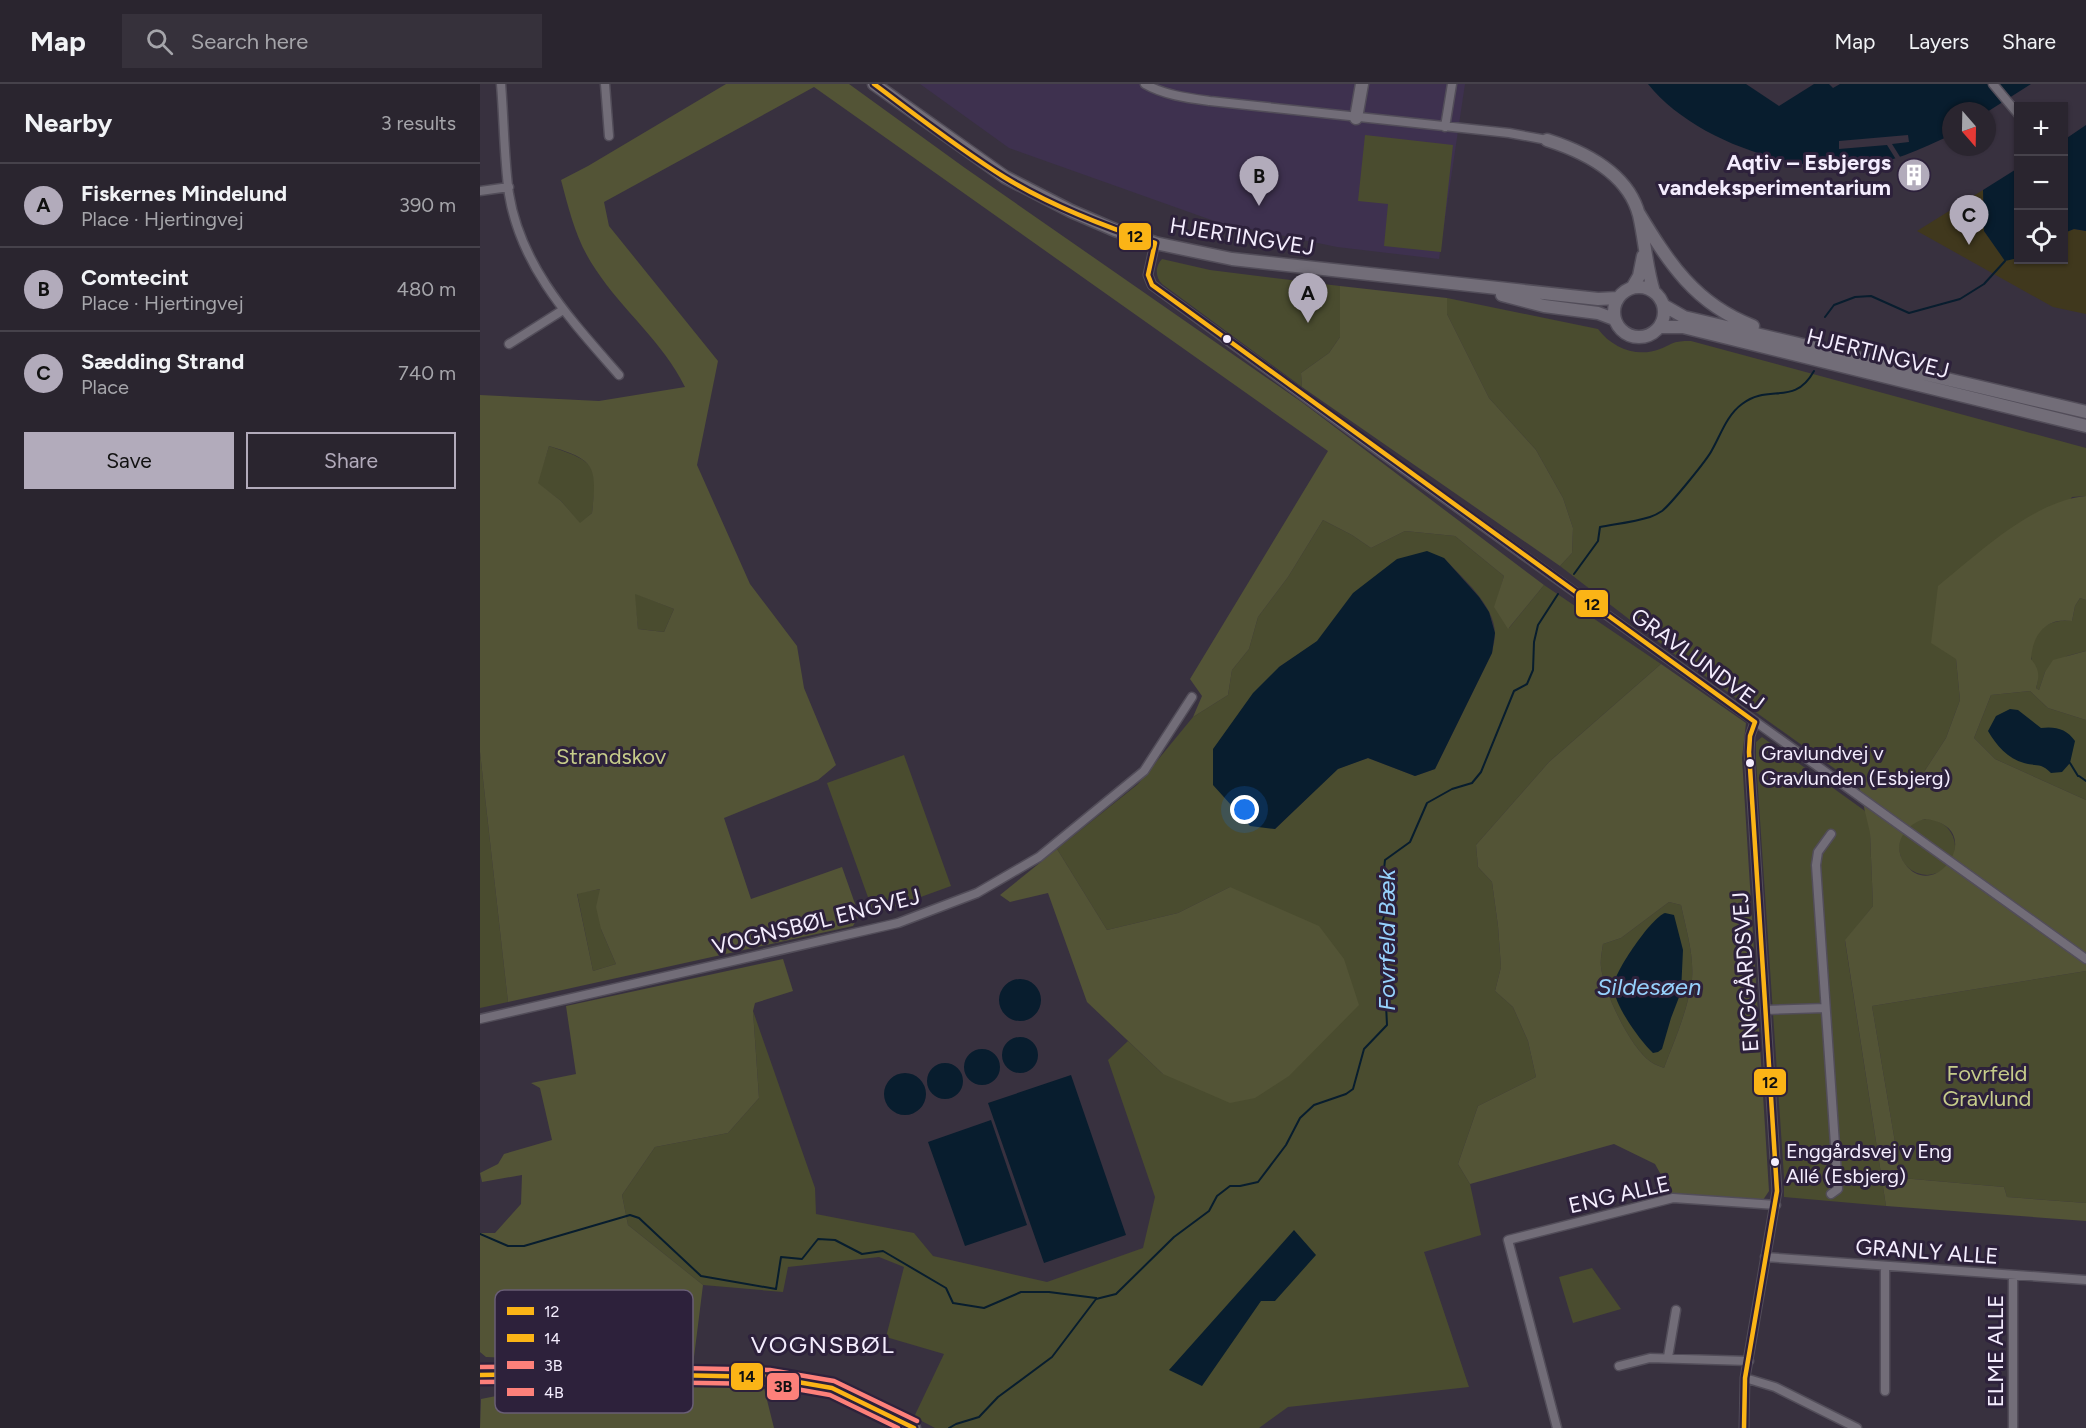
<!DOCTYPE html>
<meta charset="utf-8">
<style>
body{margin:0;font-family:Figtree,sans-serif;background:#36313b;color:#f1f3f6}
.controls{position:absolute;right:18px;top:18px;display:grid;overflow:hidden;border-radius:0px;box-shadow:0 2px 4px #0004}
.controls button{width:54px;height:54px;display:grid;place-items:center;padding:0;border:0;border-bottom:2px solid #46424b;background:#2a252f;color:#f1f3f6;font:30px sans-serif}
.compass{position:absolute;left:1462px;top:18px;width:54px;height:54px;border-radius:50%;background:#2a252f;box-shadow:0 2px 4px #0004;rotate:160deg}
.you{position:absolute;left:765px;top:726px;width:21px;height:21px;margin:-15px;border:4px solid #fff;border-radius:50%;background:#1a73e8;box-shadow:0 0 0 9px #1a73e833}
.badge{display:grid;place-items:center;width:39px;height:39px;border-radius:50%;background:#b2abbb;color:#111;font-size:20px;font-weight:700}
.pin{position:absolute;translate:-50% -50px;filter:drop-shadow(0 2px 3px #0008)}
.pin::after{content:'';position:absolute;top:32px;width:21px;height:18px;background:inherit;clip-path:polygon(0 0,100% 0,50% 100%)}
.list{margin:0;padding:0;list-style:none}
h2{display:flex;justify-content:space-between;align-items:center;height:78px;margin:0;padding:0 24px;font-size:26px}
h2 small{font-size:20px;font-weight:400;color:#a5a5aa}
.list li{display:grid;grid-template-columns:39px 1fr auto;gap:18px;align-items:center;box-sizing:border-box;height:84px;padding:0 24px;border-top:2px solid #46424b}
.list b{display:block;font-size:22px;white-space:nowrap}
.list p{margin:0;font-size:20px;white-space:nowrap;color:#a5a5aa}
.list em{font-size:20px;font-style:normal;color:#a5a5aa}
.actions{display:flex;gap:12px;padding:18px 24px}
.actions a{flex:1;padding:14px 0;border:2px solid #b2abbb;border-radius:0px;text-align:center;font-size:21px;color:#b2abbb}
.actions .main{background:#b2abbb;color:#111}
.icon{flex:none;width:33px;height:33px;fill:none;stroke:currentColor;stroke-width:2;stroke-linecap:round;stroke-linejoin:round}
.map{position:relative;flex:none;width:1606px;height:1344px;overflow:hidden}
header{display:flex;align-items:center;gap:36px;box-sizing:border-box;height:84px;padding:0 30px;background:#2a252f;border-bottom:2px solid #46424b}
header strong{font-size:28px}
nav{display:flex;gap:33px;margin-inline-start:auto;font-size:21px}
.search{width:420px;height:54px;background:#36313b;display:flex;align-items:center;gap:15px;box-sizing:border-box;padding:0 21px;border-radius:0px;color:#a5a5aa;font-size:22px}
main{display:flex}
aside{flex:1;background:#2a252f}
.map>svg:first-child{display:block}
.built{fill:#3e314f}
.green{fill:#4a4c2f;fill-rule:evenodd}
.forest{fill:#535436;fill-rule:evenodd}
.sand{fill:#40381d}
.water{fill:#081d2e}
.pier{fill:#38313f}
.lines{fill:none;stroke-linecap:round;stroke-linejoin:round}
.stream{stroke:#081d2e;stroke-width:2}
.street-casing{stroke:#524d59;stroke-width:11}
.secondary-casing{stroke:#524d59;stroke-width:15}
.street{stroke:#726d78;stroke-width:8}
.secondary{stroke:#726d78;stroke-width:12}
.bus-1-casing{stroke:#2d213b;stroke-width:9}
.bus-2-casing{stroke:#2d213b;stroke-width:9}
.bus-3-casing{stroke:#2d213b;stroke-width:9}
.bus-4-casing{stroke:#2d213b;stroke-width:9}
.bus-1{stroke:#fbb416;stroke-width:4.5}
.bus-2{stroke:#fbb416;stroke-width:4.5}
.bus-3{stroke:#fd807a;stroke-width:4.5}
.bus-4{stroke:#fd807a;stroke-width:4.5}
.bus-dot{fill:#f4edfe;stroke:#2d213b;stroke-width:2}
.labels{text-anchor:middle;stroke-width:6;stroke-linejoin:round;paint-order:stroke}
.bus-label{font-size:20px;fill:#f4edfe;stroke:#2d213b;text-anchor:start}
.poi-label{font-size:22px;font-weight:bold;fill:#f4edfe;stroke:#2d213b;text-anchor:end}
.street-label{font-size:22px;fill:#f4edfe;stroke:#2d213b}
.park-label{font-size:22px;fill:#c6cc8a;stroke:#2d213b}
.water-label{font-size:24px;font-style:italic;fill:#96d1fc;stroke:#2d213b}
.neighbourhood-label{font-size:24px;letter-spacing:1.5px;fill:#f4edfe;stroke:#2d213b}
.key{fill:#2d213b;stroke:#695e76;stroke-width:1.5}
.key-label{font-size:16px;fill:#f4edfe}
.line-badge{stroke:#2d213b;stroke-width:2}
.pale-badge-label{font-size:16px;text-anchor:middle;font-weight:bold;fill:#111}
</style>
<header>
<strong>Map</strong>
<div class="search"><svg class="icon" aria-label="search" viewBox="0 0 24 24"><circle cx="10" cy="10" r="6"/><path d="M15 15l6 6"/></svg>Search here</div>
<nav><a>Map</a><a>Layers</a><a>Share</a></nav>
</header>
<main>
<aside>
<h2>Nearby<small>3 results</small></h2>
<ul class="list">
<li><span class="badge">A</span><div><b>Fiskernes Mindelund</b><p>Place · Hjertingvej</p></div><em>390 m</em></li>
<li><span class="badge">B</span><div><b>Comtecint</b><p>Place · Hjertingvej</p></div><em>480 m</em></li>
<li><span class="badge">C</span><div><b>Sædding Strand</b><p>Place</p></div><em>740 m</em></li>
</ul>
<div class="actions"><a class="main">Save</a><a>Share</a></div>
</aside>
<div class="map">
<svg width="1606" height="1344" viewBox="0 0 1606 1344">
<rect width="100%" height="100%" fill="#38313f"/>
<path class="built" d="M440 0H985L959 175 857 163 737 138 529 64Z"/>
<path class="green" d="M885 51 973 61 961 168 904 162 908 120 878 117Z
M682 175 730 186 860 202V253L849 269 821 289 822 303 682 200C675 193 675 182 682 175Z
M967 214 1118 245C1132 264 1157 274 1180 265 1195 259 1192 257 1211 257L1606 364V412L1592 413 1476 575 1480 616 1466 654 1431 708 1398 691 1379 702 1193 569 1080 482 1092 469 1093 444 1083 414 1056 366 1009 314 967 230Z
M69 362C116 378 118 380 112 429L100 440 81 417 57 399Z
M843 436 872 451 891 464 925 447 975 452 1024 492 1015 523 1029 544 1064 501 1181 580 1069 678 996 761 998 783 1012 798 1018 842 1021 883 1015 907 1033 923 1048 957 1056 993 998 1022 978 1080 990 1100 1001 1151 944 1168 989 1303 808 1323 779 1344H455L434 1333 464 1270 406 1253 424 1183 399 1173 308 1183 303 1208 223 1201 148 1141 142 1111 175 1063 248 1049 279 1014 273 927 335 1104 336 1130 434 1149 453 1172 567 1198 663 1164 675 1113 628 976 648 957 683 990 750 803 698 829 627 846 577 765 658 700 713 633 748 611 752 586 769 565 778 533 808 493ZM964 474C982 494 1015 521 1015 550 1015 556 1013 563 1012 569L955 685 935 692 888 674 857 685 795 745 799 583Z
M154 509 194 525 184 548 158 545Z
M1600 514 1606 516V567L1587 572 1565 588 1559 606 1556 604C1561 588 1552 587 1551 572 1550 548 1569 534 1592 537L1595 522Z
M1550 607 1568 624 1606 636V716L1515 675 1494 654 1511 611Z
M1282 653 1399 737 1390 749 1393 822 1365 857 1406 1122 1304 1113V1093L1276 676V658Z
M0 668 28 918 0 924Z
M424 671 471 802 394 830 347 699Z
M1419 763a28 28 0 1 1 56 0a28 28 0 1 1-56 0Z
M121 805V845L136 880 113 887 97 809Z
M1189 818 1201 821C1206 845 1214 870 1212 895 1208 926 1195 955 1184 984 1180 982 1175 981 1171 978 1150 964 1124 908 1121 883 1120 876 1122 867 1123 860L1141 854Z
M1606 887V1119L1527 1113 1524 1103 1421 1094 1392 922Z
M1112 1184 1141 1225 1093 1239 1079 1193Z"/>
<path class="forest" d="M246 0H369L485 84 823 319 1064 501 1028 545 1014 523 1024 492 975 452 925 447 891 464 872 451 843 436 808 493 778 533 769 565 752 586 748 611 713 633 722 612 710 595 848 367 334 3 124 118 129 142 238 277 217 381 270 500 317 562 324 604 356 681 338 696 244 734 271 815 362 783 379 831 373 842 28 918 0 668V311L119 317 205 303C183 258 143 227 116 186 96 157 90 129 81 96L108 82ZM69 362C116 376 117 382 112 429L100 439 81 417 58 399ZM155 510 194 525 184 548 158 545ZM120 805 116 823 121 845 136 880 113 887 97 810Z
M860 202 967 214V230L1009 314 1056 366 1083 414 1093 444 1092 469 1080 482 822 303 821 289 849 269 860 253Z
M1606 412V516L1600 514 1595 522 1592 537C1566 533 1553 550 1551 575 1559 585 1560 591 1556 604L1559 606 1565 588 1573 576 1606 567V636L1568 624 1550 607 1511 611 1494 654 1515 675 1606 716V887L1392 922 1421 1094 1524 1103 1527 1113 1606 1119V1137L1406 1122 1365 856 1393 822 1390 749 1379 702 1397 691 1431 708 1466 654 1480 616 1476 575 1451 559 1458 502C1499 469 1553 417 1606 412ZM1445 735C1509 742 1456 821 1425 780 1411 761 1425 740 1445 735Z
M1181 580 1266 639 1262 674 1289 1107 1283 1116 1191 1109 1175 1080 1134 1060 990 1100 978 1080 998 1022 1056 993 1048 957 1033 923 1015 907 1021 883 1018 842 1012 798 998 783 996 761 1069 678ZM1189 818 1201 821C1206 845 1214 870 1212 895 1208 926 1195 955 1184 984 1180 982 1175 981 1171 978 1150 964 1124 908 1121 883 1120 876 1122 867 1123 860L1141 854Z
M577 765 627 846 698 829 750 803 839 842 864 875 879 921 809 992 775 1014 750 1019 683 990 607 918 568 809 530 818 520 811Z
M303 875 313 907 275 919 273 927 279 1014 248 1049 175 1063 142 1111 148 1141 223 1201 213 1281 6 1273 0 1268V1149H15L41 1120 42 1091 2 1098 0 1089 18 1080 24 1070 72 1056 60 1004 51 999 96 990 86 922Z
M212 1302 284 1304 294 1344H0L1 1315 42 1307Z"/>
<path class="sand" d="M1503 106 1504 147 1525 176 1538 174V176H1584V149L1594 145 1606 147V230L1573 223 1437 147Z"/>
<path class="water" d="M1168 0H1266L1299 22 1334 0H1349L1353 4 1360 0H1551L1507 28 1471 27V51C1441 65 1409 80 1375 83 1307 87 1212 55 1168 0Z
M1606 41V147L1594 145 1584 149V56Z
M1538 84V174L1525 177 1504 147 1503 106Z
M947 467 964 474 999 513 1009 528 1015 549 1012 569 955 685 935 692 888 674 858 685 795 745 770 742 733 701V665L773 609 799 583 837 557 873 509 917 475Z
M1530 625 1538 626 1561 644C1575 642 1587 645 1595 657L1590 679 1582 688 1571 689C1560 678 1558 683 1544 679 1528 675 1516 661 1508 647L1516 632Z
M1185 829 1194 831 1203 866 1201 908 1191 934 1182 965 1178 968 1173 969C1160 957 1131 917 1134 900 1136 886 1171 834 1185 829Z
M519 916a21 21 0 1 1 42 0a21 21 0 1 1-42 0Z
M522 971a18 18 0 1 1 36 0a18 18 0 1 1-36 0Z
M484 983a18 18 0 1 1 36 0a18 18 0 1 1-36 0Z
M447 997a18 18 0 1 1 36 0a18 18 0 1 1-36 0Z
M404 1010a21 21 0 1 1 42 0a21 21 0 1 1-42 0Z
M591 991 646 1151 564 1179 508 1019Z
M511 1036 547 1141 485 1162 448 1058Z
M814 1146 836 1171 795 1217H781L722 1302 689 1286Z"/>
<path class="pier" d="M1428 51 1429 58 1412 60 1422 76 1417 77 1407 61 1359 65V57Z"/>
<g class="lines">
<path class="stream" d="M1345 233 1354 221 1375 213 1391 212 1429 229 1480 215 1504 200 1525 177
M1094 490 1118 457 1120 443C1136 440 1154 438 1170 433 1173 432 1179 429 1182 427 1190 421 1227 376 1232 366 1241 350 1247 331 1262 320 1289 299 1314 323 1334 287
M1590 679 1598 692
M1599 692 1606 697
M0 1150 28 1162H44L150 1131 159 1134 221 1192 296 1205 301 1173 322 1175 338 1155 355 1156 382 1170 403 1167 466 1204 473 1219 504 1224 541 1208H569L616 1214
M469 1344 476 1340 499 1333 518 1313 572 1273 616 1215 636 1210 694 1153 729 1127 737 1112 750 1102H760L778 1098 806 1061 820 1034 834 1021 866 1010 873 1005 884 965 907 941 902 838 908 821 903 795 905 776 930 758 947 719 972 705 992 699 1001 688 1034 607 1047 600 1053 586 1054 558 1058 541 1078 510"/>
<g class="street-casing">
<path id="street" d="M21 0C24 36 24 74 29 110 41 184 92 237 139 291
M125 0 129 52
M665 0C684 11 708 14 730 17L1029 49 1067 56
M1513 0 1538 30
M965 43 972 0
M0 107 29 103
M675 159 668 191 672 201 904 371 1606 875
M29 260 83 226
M1351 750 1338 768 1336 781 1358 1105 1351 1110
M1286 926 1345 924
M0 935 418 839 497 809 559 773 664 687 712 613
M1285 1173 1606 1196
M1405 1182V1307
M1188 1273 1196 1226
M1139 1282 1170 1274 1269 1277
M1265 1294 1295 1303 1377 1344
M1077 1344 1028 1156 1193 1114 1296 1121
M1264 1344 1265 1294 1297 1107 1269 668 1270 652 1275 638
M1533 1344V1191"/>
</g>
<g class="secondary-casing">
<path id="secondary" d="M394 0 525 93 591 127 635 146 675 159 752 175 1118 215 1138 214
M876 34 882 0
M1067 56C1105 68 1148 89 1159 131 1165 157 1166 183 1174 208
M1158 128C1189 179 1215 220 1273 242
M1134 228a25 25 0 1 1 50 0a25 25 0 1 1-50 0Z
M1152 204 1159 192 1163 172
M1022 211 1064 222 1118 229 1134 235
M1183 221 1204 233 1606 328
M1180 243H1203L1606 342
M0 1291 100 1289 289 1293 352 1304 392 1322 434 1344"/>
</g>
<use href="#street" class="street"/>
<use href="#secondary" class="secondary"/>
<g class="bus-1-casing">
<path id="bus-1" d="M394 0C437 32 479 65 524 93 571 122 623 142 675 159L668 191 672 201 1275 638 1270 652 1269 668 1297 1107 1265 1294 1264 1344"/>
</g>
<g class="bus-2-casing">
<path id="bus-2" d="M0 1291 100 1289 289 1293 352 1304 434 1344"/>
</g>
<g class="bus-3-casing">
<path id="bus-3" d="M0 1298 100 1297 288 1300 350 1311 418 1344"/>
</g>
<g class="bus-4-casing">
<path id="bus-4" d="M0 1283 100 1282 290 1286 354 1297 437 1337"/>
</g>
<use href="#bus-1" class="bus-1"/>
<use href="#bus-2" class="bus-2"/>
<use href="#bus-3" class="bus-3"/>
<use href="#bus-4" class="bus-4"/>
</g>
<defs>
<g id="building-disc" transform="scale(1.725)"><circle r="9.5" fill="#b2abbb" stroke="#2d213b"/><path d="M-4-6H4V6H1V3H-1V6H-4ZM-2.5-4.3h1.7v1.8h-1.7ZM.8-4.3h1.7v1.8H.8ZM-2.5-1h1.7V.8h-1.7ZM.8-1h1.7V.8H.8Z" fill="#fff"/></g>
</defs>
<g fill-rule="evenodd">
<use href="#building-disc" x="1434" y="91"/>
</g>
<g class="bus-dot">
<circle cx="747" cy="255" r="5"/>
<circle cx="1270" cy="679" r="5"/>
<circle cx="1295" cy="1078" r="5"/>
</g>
<g class="labels">
<g class="bus-label">
<text x="1281" y="676">Gravlundvej v<tspan x="1281" dy="25">Gravlunden (Esbjerg)</tspan></text>
<text x="1306" y="1074">Enggårdsvej v Eng<tspan x="1306" dy="25">Allé (Esbjerg)</tspan></text>
</g>
<g class="poi-label">
<text x="1411" y="86">Aqtiv – Esbjergs<tspan x="1411" dy="25">vandeksperimentarium</tspan></text>
</g>
<g class="street-label">
<text transform="translate(762 152) rotate(9)" y="8">HJERTINGVEJ</text>
<text transform="translate(1398 269) rotate(14)" y="8">HJERTINGVEJ</text>
<text transform="translate(1218 575) rotate(36)" y="8">GRAVLUNDVEJ</text>
<text transform="translate(336 837) rotate(-14)" y="8">VOGNSBØL ENGVEJ</text>
<text transform="translate(1265 888) rotate(-94)" y="8">ENGGÅRDSVEJ</text>
<text transform="translate(1139 1110) rotate(-13)" y="8">ENG ALLE</text>
<text transform="translate(1447 1167) rotate(4)" y="8">GRANLY ALLE</text>
<text transform="translate(1515 1267) rotate(-90)" y="8">ELME ALLE</text>
</g>
<g class="park-label">
<text x="131" y="680">Strandskov</text>
<text x="1507" y="997">Fovrfeld<tspan x="1507" dy="25">Gravlund</tspan></text>
</g>
<g class="water-label">
<text transform="translate(907 856) rotate(-90)" y="8">Fovrfeld Bæk</text>
<text x="1169" y="911">Sildesøen</text>
</g>
<g class="neighbourhood-label">
<text x="343" y="1269">VOGNSBØL</text>
</g>
</g>
<rect x="15" y="1206" width="198" height="123" rx="9" class="key"/>
<rect x="27" y="1223" width="27" height="8" fill="#fbb416"/>
<rect x="27" y="1250" width="27" height="8" fill="#fbb416"/>
<rect x="27" y="1277" width="27" height="8" fill="#fd807a"/>
<rect x="27" y="1304" width="27" height="8" fill="#fd807a"/>
<g class="key-label">
<text x="64" y="1233">12</text>
<text x="64" y="1260">14</text>
<text x="64" y="1287">3B</text>
<text x="64" y="1314">4B</text>
</g>
<g class="line-badge">
<rect x="638" y="138" width="34" height="29" rx="6" fill="#fbb416"/>
<rect x="1095" y="505" width="34" height="29" rx="6" fill="#fbb416"/>
<rect x="1273" y="984" width="34" height="28" rx="6" fill="#fbb416"/>
<rect x="250" y="1278" width="34" height="29" rx="6" fill="#fbb416"/>
<rect x="286" y="1288" width="34" height="29" rx="6" fill="#fd807a"/>
</g>
<g class="pale-badge-label">
<text x="655" y="158">12</text>
<text x="1112" y="526">12</text>
<text x="1290" y="1004">12</text>
<text x="267" y="1298">14</text>
<text x="303" y="1308">3B</text>
</g>
</svg>
<div class="controls">
<button>+</button>
<button>−</button>
<button><svg class="icon" aria-label="locate" viewBox="0 0 24 24"><circle cx="12" cy="12" r="6"/><path d="M12 2v4M12 18v4M2 12h4M18 12h4"/></svg></button>
</div>
<svg class="compass" viewBox="-18 -18 36 36"><path d="M0-13l5 13h-10z" fill="#e53935"/><path d="M0 13l5-13h-10z" fill="#a5a5aa"/></svg>
<div class="you"></div>
<div class="pin badge" style="left:828px;top:239px">A</div>
<div class="pin badge" style="left:779px;top:122px">B</div>
<div class="pin badge" style="left:1489px;top:161px">C</div>
</div>
</main>
